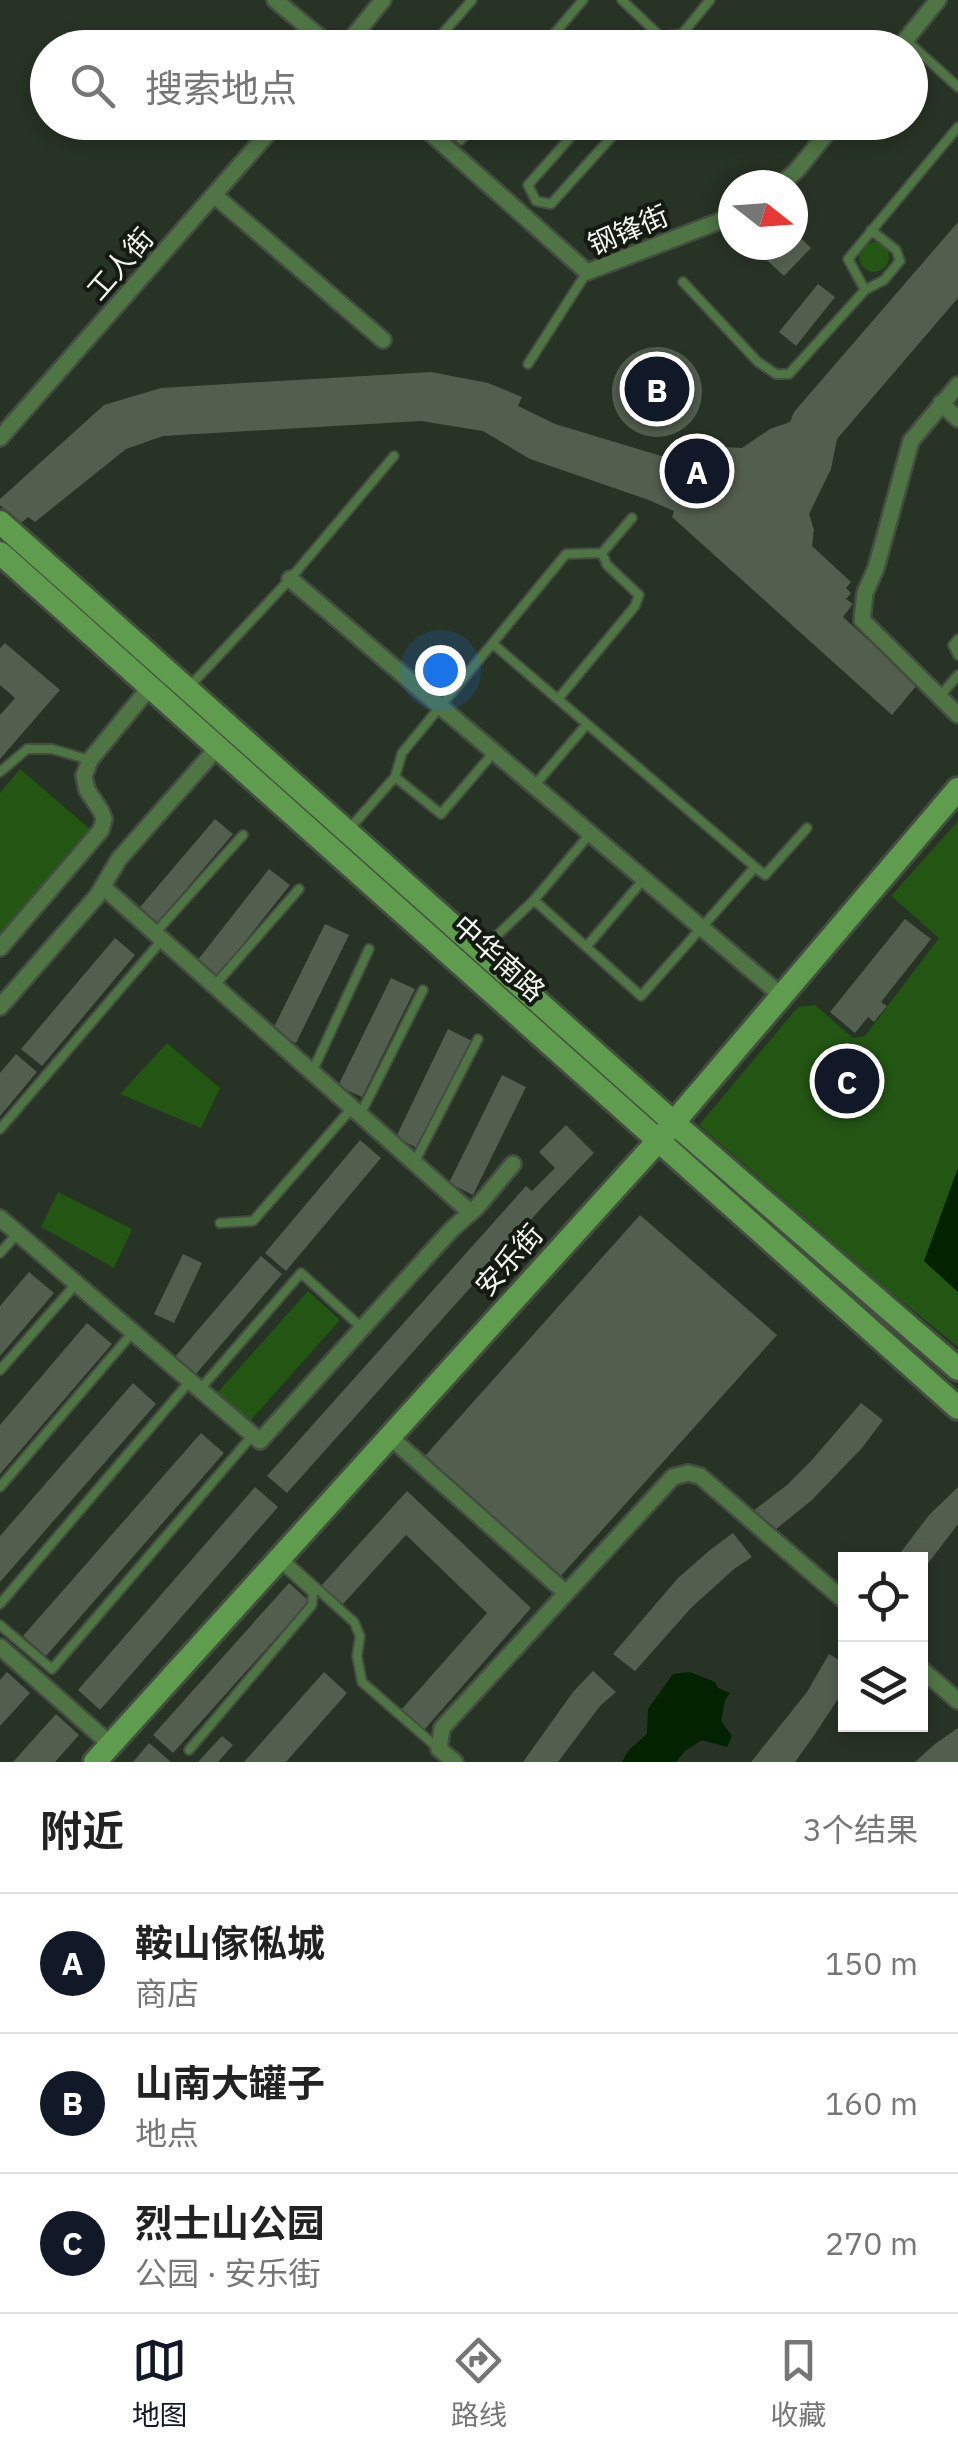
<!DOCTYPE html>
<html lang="zh">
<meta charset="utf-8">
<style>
body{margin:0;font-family:"IBM Plex Sans","Noto Sans SC",sans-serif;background:#f2f2f2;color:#222}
.controls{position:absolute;right:30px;bottom:30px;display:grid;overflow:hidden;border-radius:0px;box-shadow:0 5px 15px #0003}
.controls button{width:90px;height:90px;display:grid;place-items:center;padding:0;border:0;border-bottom:2px solid #e0e0e0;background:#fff;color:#222;font:50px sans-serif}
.compass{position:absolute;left:718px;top:170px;width:90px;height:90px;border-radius:50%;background:#fff;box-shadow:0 5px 15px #0003;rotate:107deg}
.you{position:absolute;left:440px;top:670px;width:35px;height:35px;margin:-25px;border:8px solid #fff;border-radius:50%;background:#1a73e8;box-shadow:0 0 0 15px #1a73e833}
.badge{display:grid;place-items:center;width:65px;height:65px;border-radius:50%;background:#111827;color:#fff;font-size:32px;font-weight:700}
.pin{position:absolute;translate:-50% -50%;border:5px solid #fff;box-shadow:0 2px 10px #0006}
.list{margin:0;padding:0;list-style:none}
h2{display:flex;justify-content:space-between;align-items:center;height:130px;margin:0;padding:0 40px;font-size:42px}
h2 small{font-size:32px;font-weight:400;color:#767676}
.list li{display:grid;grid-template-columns:65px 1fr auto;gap:30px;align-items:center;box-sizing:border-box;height:140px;padding:0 40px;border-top:2px solid #e0e0e0}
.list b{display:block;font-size:38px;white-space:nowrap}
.list p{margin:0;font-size:32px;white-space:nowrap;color:#767676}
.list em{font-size:32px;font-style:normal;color:#767676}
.icon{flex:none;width:55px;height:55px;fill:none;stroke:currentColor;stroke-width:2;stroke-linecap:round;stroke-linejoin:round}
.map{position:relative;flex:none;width:958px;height:1762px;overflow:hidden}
.search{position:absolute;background:#fff;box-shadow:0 5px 15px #0003;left:30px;right:30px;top:30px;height:110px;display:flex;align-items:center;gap:25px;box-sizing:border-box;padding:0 35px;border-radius:55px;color:#767676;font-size:38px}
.sheet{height:550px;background:#fff}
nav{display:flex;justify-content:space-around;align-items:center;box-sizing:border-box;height:140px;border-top:2px solid #e0e0e0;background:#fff;font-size:28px;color:#767676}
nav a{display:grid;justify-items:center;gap:5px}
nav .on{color:#111827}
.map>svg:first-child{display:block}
.green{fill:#235513}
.water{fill:#022200}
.building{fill:#525e4e}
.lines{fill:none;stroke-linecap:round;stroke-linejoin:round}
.lane-casing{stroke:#434e40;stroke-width:12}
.street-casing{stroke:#434e40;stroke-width:20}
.secondary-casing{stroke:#434e40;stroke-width:28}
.lane{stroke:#4f7545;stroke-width:8}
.street{stroke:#4f7545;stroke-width:15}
.secondary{stroke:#5f9c4e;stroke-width:22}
.labels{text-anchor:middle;stroke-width:8;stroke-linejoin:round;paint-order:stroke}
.street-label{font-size:28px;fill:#f0f7ee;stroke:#141912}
</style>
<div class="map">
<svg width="958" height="1762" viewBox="0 0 958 1762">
<rect width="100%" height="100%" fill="#273324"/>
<path class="green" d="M859 257a15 15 0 1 1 30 0a15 15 0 1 1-30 0Z
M20 769 91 830 0 935V793Z
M958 821V1347L887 1289 699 1125 798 1007 815 1005 853 1038 865 1036 939 938 891 896Z
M167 1043 220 1088 201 1128 120 1094Z
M58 1192 132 1229 114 1268 41 1227Z
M308 1291 340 1320 249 1422 217 1393Z"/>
<path class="water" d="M958 1111V1292L924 1261 958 1168Z
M690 1672 715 1682 718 1688 730 1693 725 1700 721 1721 732 1736 727 1747 702 1740 685 1751 676 1762H622L629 1750 647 1734 648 1709 673 1674Z"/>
<path class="building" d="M958 222V298L837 439 831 469 809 514 814 530 812 546 851 582 846 588 851 593 846 599 853 604 843 617 917 685 892 715 672 517 674 511 646 499 530 459 483 431 421 421 163 436 126 449 35 522 28 517 20 524 0 505V499L104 405 161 388 431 372 488 383 522 397 518 406 555 424 668 458 696 459 725 447 742 448 770 429 790 422 794 412Z
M793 231 811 248 784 276 760 254 768 245H793Z
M818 284 835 297 796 346 779 332Z
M612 392a45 45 0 1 1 90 0a45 45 0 1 1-90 0Z
M5 643 60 690 0 759V715L15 698 0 685V648Z
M215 819 233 834 153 928 135 913Z
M269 869 290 885 217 977 197 961Z
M905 919 931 939 881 1002 887 1006 874 1022 868 1017 855 1033 830 1012Z
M325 924 349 935 296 1043 272 1031Z
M115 938 135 955 42 1066 21 1049Z
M391 978 415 989 362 1097 338 1086Z
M448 1029 472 1041 419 1149 396 1137Z
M16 1054 37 1072 0 1116V1073Z
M502 1075 526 1087 473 1195 449 1183Z
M566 1125 594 1153 545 1204 287 1493 267 1476 526 1186 532 1191 555 1168 539 1152Z
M360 1140 381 1158 286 1271 265 1253Z
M640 1215 777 1335 559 1578 424 1457Z
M183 1254 202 1263 174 1323 154 1314Z
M261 1256 282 1274 195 1375 175 1357Z
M29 1272 54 1293 0 1356V1306Z
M87 1323 112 1344 0 1474V1425Z
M133 1383 156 1404 0 1582V1536Z
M861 1403 883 1420 862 1448 812 1500 770 1534 753 1511 787 1485 811 1461Z
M201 1433 224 1453 46 1656 23 1636Z
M255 1487 278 1507 100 1710 78 1690Z
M958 1487V1524L920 1574V1560H895L929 1515Z
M407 1491 531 1608 424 1730 401 1710 487 1613 406 1535 342 1605 321 1586Z
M733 1533 752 1557 734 1569 691 1608 635 1671 613 1654 678 1578 710 1550Z
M289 1583 309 1601 173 1753 153 1735Z
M829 1654 846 1664V1687L815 1734 795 1762H751L807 1692Z
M593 1671 616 1692 600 1706 558 1762H523L573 1692Z
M7 1672 30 1693 0 1726V1680Z
M324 1672 347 1693 286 1762H244Z
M56 1714 79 1735 55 1762H13Z
M958 1728V1762H915L935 1744Z
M222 1736 233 1745 218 1762H198Z
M149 1743 171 1762H133Z"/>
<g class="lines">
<g class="lane-casing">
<path id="lane" d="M622 0 661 37
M906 40 958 87
M430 48 472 0
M542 48 583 0
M652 48 661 37 682 34 710 0
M584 122 528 185 536 201 551 204 625 122
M461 140 476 122
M683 282 758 362 776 374H789L865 290 848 259 958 127
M865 290 884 280 900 261 896 250 871 230
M528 364 587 272
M958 639 953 645 958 655
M493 644 755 867
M190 686 290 579 394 456
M940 696 958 675
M558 699 635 606 639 595 607 565 602 553
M0 772 27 749H52L90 760
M395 777 441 814 494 752
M534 786 587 724
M350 828 395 777 402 753 566 554 602 553 632 518
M534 900 589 835
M155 933 243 835
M586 947 644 879
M484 948 534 900 641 996 755 867 765 875 807 828
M214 986 299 889
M312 1072 369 949
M360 1115 423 990
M0 1129 162 940
M414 1163 478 1039
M220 1223 253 1221 352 1108
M0 1253 17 1234
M0 1370 76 1284
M201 1388 301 1273 362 1328
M0 1487 133 1332
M283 1558 354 1622 360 1636 357 1656 362 1682 439 1749
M0 1604 190 1381
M0 1625 52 1669 252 1436
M189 1750 312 1605 313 1593 280 1563"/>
</g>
<g class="street-casing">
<path id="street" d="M275 0 333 48
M344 48 383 0
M899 48 938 0
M418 122 587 272 733 216
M781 185 797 170 836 122
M214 195 383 340
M958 385 911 441 876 568 865 593 862 620 958 715
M941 403 958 419
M0 438 278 122
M290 579 782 996
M103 887 470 1212
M0 948 101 830 104 819 101 811 87 790 84 776 90 760 150 687
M0 1007 97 896 119 859 218 747
M0 1218 260 1441 452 1229 477 1207 513 1164
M389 1436 566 1593
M0 1647 110 1744
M920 1668 958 1701
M455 1762 439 1749 442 1728 673 1477 688 1473 700 1476 846 1602"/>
</g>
<g class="secondary-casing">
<path id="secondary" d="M0 522 674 1123 958 1369
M0 553 958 1408
M95 1762 658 1141 958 789"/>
</g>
<use href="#lane" class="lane"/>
<use href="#street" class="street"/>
<use href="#secondary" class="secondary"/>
</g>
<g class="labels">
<g class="street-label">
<text transform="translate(628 230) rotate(-23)" y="10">钢锋街</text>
<text transform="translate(120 264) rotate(-49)" y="10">工人街</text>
<text transform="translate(499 958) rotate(42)" y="10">中华南路</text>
<text transform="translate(509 1260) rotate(-48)" y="10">安乐街</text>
</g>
</g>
</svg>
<div class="controls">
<button><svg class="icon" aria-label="locate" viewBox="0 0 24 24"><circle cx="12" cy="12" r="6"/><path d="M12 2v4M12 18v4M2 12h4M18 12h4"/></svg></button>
<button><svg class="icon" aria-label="layers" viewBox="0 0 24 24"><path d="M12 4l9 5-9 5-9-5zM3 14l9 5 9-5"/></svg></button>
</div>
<svg class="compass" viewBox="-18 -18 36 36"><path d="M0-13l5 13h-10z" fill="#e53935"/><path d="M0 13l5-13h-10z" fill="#767676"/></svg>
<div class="you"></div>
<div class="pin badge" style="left:697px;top:471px">A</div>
<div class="pin badge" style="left:657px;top:389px">B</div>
<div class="pin badge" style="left:847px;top:1081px">C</div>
<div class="search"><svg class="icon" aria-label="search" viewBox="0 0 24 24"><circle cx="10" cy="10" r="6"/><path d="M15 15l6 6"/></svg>搜索地点</div>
</div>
<section class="sheet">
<h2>附近<small>3个结果</small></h2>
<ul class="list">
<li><span class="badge">A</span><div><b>鞍山傢俬城</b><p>商店</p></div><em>150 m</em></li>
<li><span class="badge">B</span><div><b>山南大罐子</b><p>地点</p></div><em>160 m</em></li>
<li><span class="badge">C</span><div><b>烈士山公园</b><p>公园 · 安乐街</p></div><em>270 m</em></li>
</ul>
</section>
<nav>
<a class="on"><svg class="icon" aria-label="map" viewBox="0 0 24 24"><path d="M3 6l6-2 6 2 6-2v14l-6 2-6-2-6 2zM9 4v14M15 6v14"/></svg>地图</a>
<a><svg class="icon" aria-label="directions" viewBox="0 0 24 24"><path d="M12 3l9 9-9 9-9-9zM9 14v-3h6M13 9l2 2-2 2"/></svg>路线</a>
<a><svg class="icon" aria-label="saved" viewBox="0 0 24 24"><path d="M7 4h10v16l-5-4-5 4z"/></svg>收藏</a>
</nav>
